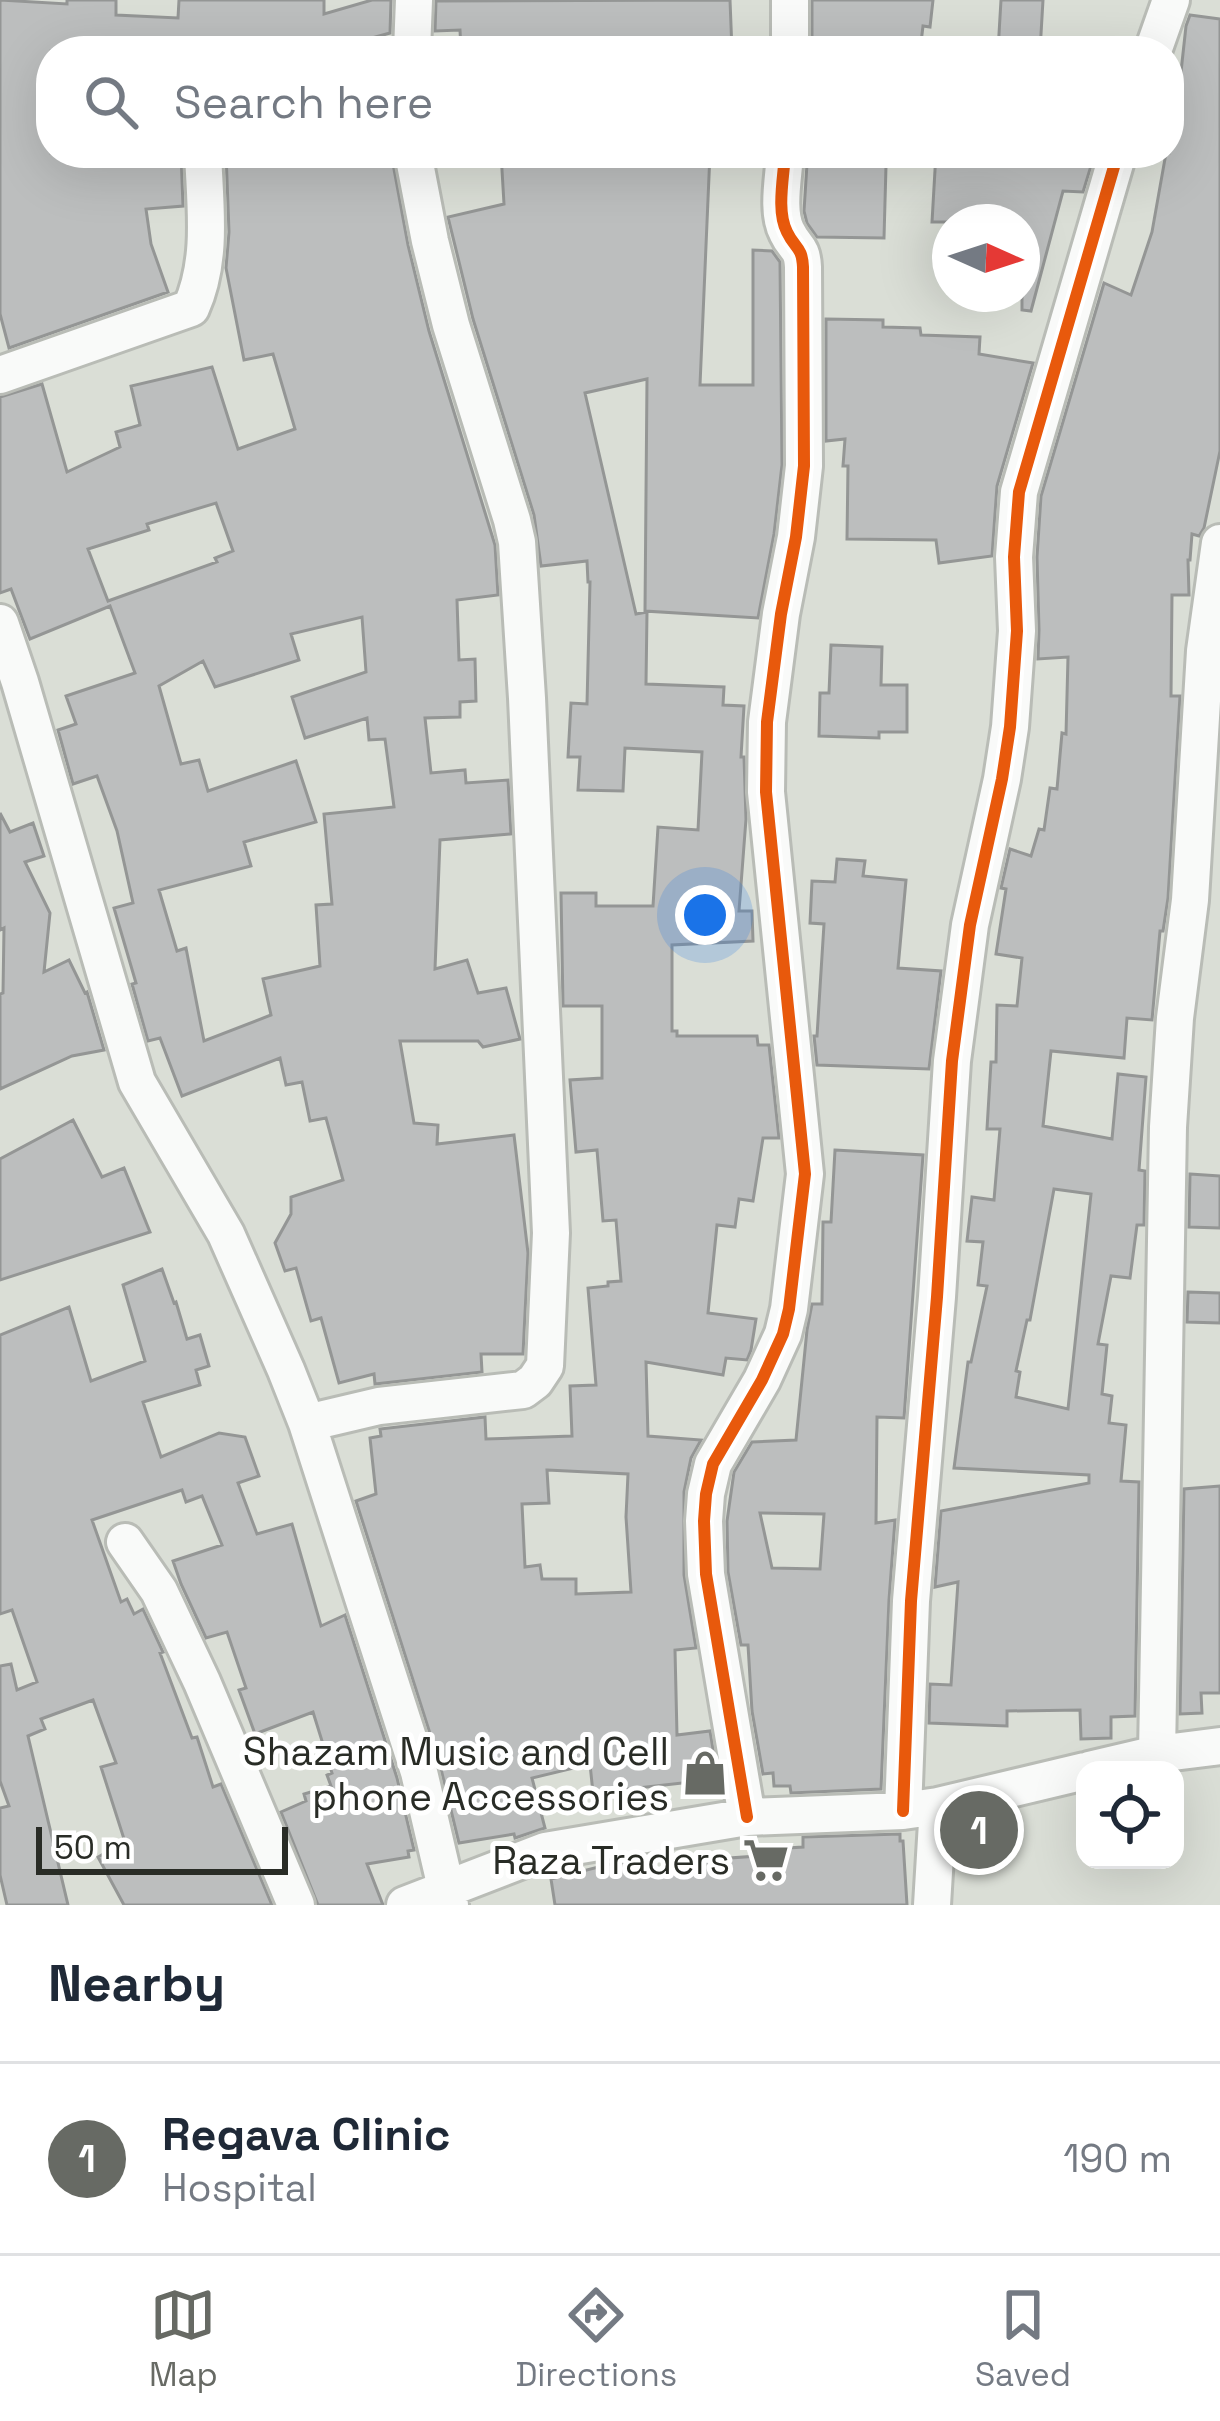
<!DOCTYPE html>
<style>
body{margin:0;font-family:"Space Grotesk",sans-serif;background:#f2f2f3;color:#1f2937}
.controls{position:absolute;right:36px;bottom:36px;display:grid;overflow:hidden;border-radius:24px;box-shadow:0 12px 48px #0002}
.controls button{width:108px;height:108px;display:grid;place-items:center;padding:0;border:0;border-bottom:3px solid #e0e1e3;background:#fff;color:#1f2937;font:60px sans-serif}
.compass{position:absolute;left:932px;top:204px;width:108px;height:108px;border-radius:50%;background:#fff;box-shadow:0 12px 48px #0002;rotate:93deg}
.scale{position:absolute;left:36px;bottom:30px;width:252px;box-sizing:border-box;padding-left:12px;border:6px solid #292c26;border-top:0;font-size:33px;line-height:42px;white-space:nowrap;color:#292c26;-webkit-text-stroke:9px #fff;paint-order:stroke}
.you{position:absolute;left:705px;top:915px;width:42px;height:42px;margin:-30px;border:9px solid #fff;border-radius:50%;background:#1a73e8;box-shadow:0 0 0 18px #1a73e833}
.badge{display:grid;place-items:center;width:78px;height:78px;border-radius:50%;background:#676a64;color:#fff;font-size:39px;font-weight:700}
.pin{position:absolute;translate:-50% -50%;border:6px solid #fff;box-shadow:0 3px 12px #0006}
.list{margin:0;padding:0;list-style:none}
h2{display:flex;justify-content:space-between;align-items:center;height:156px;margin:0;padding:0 48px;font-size:51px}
h2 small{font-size:39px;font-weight:400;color:#747a83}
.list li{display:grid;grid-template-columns:78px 1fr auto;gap:36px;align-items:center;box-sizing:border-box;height:192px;padding:0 48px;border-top:3px solid #e0e1e3}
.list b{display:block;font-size:45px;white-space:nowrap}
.list p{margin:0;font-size:39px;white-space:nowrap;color:#747a83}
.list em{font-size:39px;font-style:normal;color:#747a83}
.icon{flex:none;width:66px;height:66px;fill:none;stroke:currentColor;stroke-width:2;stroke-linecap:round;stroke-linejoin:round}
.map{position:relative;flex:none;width:1220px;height:1905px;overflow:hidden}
.search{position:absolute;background:#fff;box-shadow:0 12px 48px #0002;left:36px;right:36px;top:36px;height:132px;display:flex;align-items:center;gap:30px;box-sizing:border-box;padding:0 42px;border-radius:48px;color:#747a83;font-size:45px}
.sheet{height:348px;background:#fff}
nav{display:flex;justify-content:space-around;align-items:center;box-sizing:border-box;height:168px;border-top:3px solid #e0e1e3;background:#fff;font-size:33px;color:#747a83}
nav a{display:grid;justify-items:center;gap:6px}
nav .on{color:#676a64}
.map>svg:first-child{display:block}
.building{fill:#bcbebe;stroke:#949695;stroke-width:3;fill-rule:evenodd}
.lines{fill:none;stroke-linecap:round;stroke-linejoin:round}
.minor-casing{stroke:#b9bcb6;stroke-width:42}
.minor{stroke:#f9faf9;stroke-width:36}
.cycleway-casing{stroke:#fff;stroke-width:20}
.cycleway{stroke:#e8590c;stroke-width:12}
.labels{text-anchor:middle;stroke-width:10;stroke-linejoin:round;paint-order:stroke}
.poi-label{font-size:39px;fill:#292c26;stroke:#fff;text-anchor:end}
</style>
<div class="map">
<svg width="1220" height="1905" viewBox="0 0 1220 1905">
<rect width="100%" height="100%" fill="#daded6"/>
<path class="building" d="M0 0 67 4V0H116V15L178 18 179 0H324V14L372 0H391L390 33 354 43V51H51V153H181L183 206 146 209 151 244 168 292 9 348 0 314Z
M730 0 732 51 486 48V51H461L460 30 435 31 436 1Z
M812 0H933L930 27 923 26 920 51H812Z
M1001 0H1043L1040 51H998Z
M1190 15 1220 19V451L1204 528 1199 536 1192 534 1190 560H1188L1189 595H1172L1171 696H1180L1168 898 1163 931H1160L1152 1020 1127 1018 1124 1058 1051 1051 1043 1126 1112 1139 1118 1074 1146 1077 1139 1170 1145 1171 1144 1225H1137L1130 1278 1111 1276 1098 1344 1107 1345 1102 1394 1112 1396 1109 1423 1126 1425 1121 1481 1139 1482 1135 1716 1111 1717V1738L1081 1739 1080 1710 1007 1711V1726L929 1723 930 1684 951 1685 958 1582 935 1587 941 1511 1089 1483V1475L954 1468 968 1362H971L987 1286 978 1285 983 1242 967 1241 972 1197 994 1200 1000 1129H987L991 1062H996L997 1005 1017 1006 1022 958 996 954 1006 889 1001 888 1010 849 1031 856 1039 829 1044 830 1050 788 1057 789 1062 733 1066 734 1068 657 1038 659 1039 630 1037 557 1041 496 1104 283 1131 295 1152 232 1166 153H1169V86L1179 90 1186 26ZM1054 1189 1091 1194 1068 1409 1016 1397 1020 1372 1016 1371 1027 1320H1030Z
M226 153H272V159L332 153H391L408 245 429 331 495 545 498 595 457 600 459 660 475 659 476 701 460 702V717L425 718 431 773 465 770 466 783 508 780 511 834 440 840 435 969 467 960 478 993 506 988 520 1039 483 1047 478 1041H400L414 1123 438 1125 437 1144 514 1135 528 1253 523 1354H481L482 1372 375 1384 374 1374 339 1383 321 1318 311 1321 296 1268 285 1271 275 1243 291 1214V1197L343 1180 326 1118 310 1121 302 1082 286 1085 280 1058 182 1096 160 1038 148 1041 132 984 136 983 114 908 133 903 117 831 97 776 73 784 58 730 76 724 66 696 135 673 110 606 30 639 11 589 0 593V397L42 384 67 472 120 447 116 432 140 425 131 386 212 367 238 449 295 429 273 354 244 360 226 268 229 232ZM216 503 233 551 215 558 217 562 108 601 88 549 149 530 147 524ZM362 617 366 672 292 697 305 738 367 718 369 740 385 739 394 807 324 814 332 904 316 905 320 966 263 979 271 1015 204 1041 186 948 177 951 159 890 251 866 244 842 316 822 296 761 208 791 199 760 181 764 159 686 203 661 215 687 299 660 291 634Z
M501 153H613L614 164H680V153H710L700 385H753V250L772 251 780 262 782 465 774 534 758 618 645 611 647 379 585 393 636 614 647 612 646 684 724 687 723 705 744 706 741 757H744L746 819 739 911H752L753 941 672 945V1031H677V1036H757L758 1045H769L779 1138H763L753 1201 739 1199 735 1227 717 1225 708 1313 756 1319 751 1350 747 1360 726 1358 723 1375 646 1362 648 1436 701 1440 691 1458 684 1492V1575L696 1648 675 1650 677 1735 710 1731 718 1779 593 1793 590 1764 532 1778 545 1828 515 1838 514 1834 459 1843 440 1765 356 1501 376 1494 370 1438 381 1436 380 1429 485 1417 486 1439 572 1436 570 1386 596 1385 588 1288 608 1286V1282L621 1281 616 1220 603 1221 597 1150 576 1152 570 1080 602 1078V1006H563L561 893H596V906H653L658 827 698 830 702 752 625 748 623 791 578 790 580 757H568L571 703 587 704 590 582H588L587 561 541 566 534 515 473 319 448 217 504 204ZM547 1470 628 1474 626 1517 631 1592 576 1594V1579H542L540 1565 525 1567 522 1504 549 1503Z
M936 153H1095L1083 192 1063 191 1031 311 1022 310V222H932Z
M807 164 886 166 884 238 817 237 807 223 804 211Z
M826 319 883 320V327L920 328 921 335 980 337 979 354 1033 363 997 486 992 556 939 563 936 540 847 539 848 466H843L845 439 826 441Z
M831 645 882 647 881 685H907V732H879V738L819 736 820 693H829Z
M0 813 10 832 33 823 44 856 25 862 50 913 44 972 69 960 85 993 87 992 104 1050 72 1056 0 1089V994L3 993 4 928 0 930Z
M837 859 865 861 863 876 906 880 898 968 941 971 929 1069 817 1065 814 1036H817L824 924 810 923 812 881 835 882Z
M73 1120 102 1177 124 1168 150 1232 0 1280V1159Z
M835 1150 923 1155 904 1418 877 1417 876 1523 895 1520 889 1600 881 1789 791 1793 790 1786H774L773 1773 763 1774 752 1711 748 1645H741L728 1572 727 1521 734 1472 752 1442 796 1440 807 1330 812 1304H822L823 1222H831ZM760 1513 824 1514 820 1569 772 1568Z
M1190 1174 1220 1176V1228L1189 1227Z
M162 1269 174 1303 176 1302 187 1339 200 1335 209 1366 196 1370 200 1385 143 1402 161 1457 219 1433 245 1437 259 1476 238 1483 257 1534 292 1524 321 1626 345 1615 397 1778 414 1850 408 1851 409 1857 367 1864 383 1905H318L281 1812 306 1801 304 1794 331 1786 327 1775 332 1773 313 1712 255 1734 239 1690 246 1688 227 1632 206 1638 181 1584 173 1561 222 1545 202 1496 186 1502 182 1490 92 1520 121 1602 127 1599 134 1614 143 1609 163 1652 160 1653 192 1738 197 1737 213 1787 221 1784 272 1905H124L98 1857 125 1842 101 1767 116 1763 93 1700 41 1719 45 1729 28 1736 68 1905H7L0 1875V1808L9 1806 0 1781V1666L11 1664 17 1690 37 1682 12 1610 0 1614V1335L69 1307 91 1381 145 1361 123 1285Z
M1188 1292 1220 1293V1323L1187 1322Z
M1220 1486V1693H1201L1202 1713 1180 1714 1184 1489Z
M900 1834V1841H903L907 1905H555L551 1879 622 1861 626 1870 703 1871 702 1860 757 1856 756 1850 803 1847V1837Z"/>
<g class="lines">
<g class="minor-casing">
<path id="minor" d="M790 0V51
M412 51 414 0
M1153 51 1171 0
M0 375 191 308C213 259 205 205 203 153
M0 623 20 682 137 1082 226 1234 286 1370 307 1423 419 1772 450 1905
M307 1423 379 1406 523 1390 535 1381 545 1366 551 1233 527 698 517 542 512 520 451 325 430 241 413 153
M125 1542 159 1591 202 1682 296 1905
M1157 1754 1168 1127 1175 1018 1190 900 1205 651 1220 543
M1089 1770 1157 1754 1220 1746
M903 1811 911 1601 937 1297 952 1061 970 925 1002 779 1010 727 1017 631 1014 557 1019 492 1118 153
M747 1817 706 1574 704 1521 706 1494 713 1464 762 1380 783 1334 789 1309 805 1174 766 792 767 722 781 614 796 537 804 466 803 267C802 246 795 249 787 232 776 211 784 176 785 153
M405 1905 545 1851 747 1817 903 1811 938 1806 1085 1771
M932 1905 938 1806"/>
</g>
<use href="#minor" class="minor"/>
<g class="cycleway-casing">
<path id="cycleway" d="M903 1811 911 1601 937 1297 952 1061 970 925 1002 779 1010 727 1017 631 1014 557 1019 492 1118 153
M747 1817 706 1574 704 1521 706 1494 713 1464 762 1380 783 1334 789 1309 805 1174 766 792 767 722 781 614 796 537 804 466 803 267C802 246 795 249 787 232 776 211 784 176 785 153"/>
</g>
<use href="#cycleway" class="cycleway"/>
</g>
<defs>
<g id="shop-bare" transform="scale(3.6)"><path d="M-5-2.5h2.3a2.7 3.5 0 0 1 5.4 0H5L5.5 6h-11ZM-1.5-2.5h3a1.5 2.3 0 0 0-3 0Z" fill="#676a64" stroke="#fff" stroke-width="2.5" paint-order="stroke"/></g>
<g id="supermarket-bare" transform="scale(3.6)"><path d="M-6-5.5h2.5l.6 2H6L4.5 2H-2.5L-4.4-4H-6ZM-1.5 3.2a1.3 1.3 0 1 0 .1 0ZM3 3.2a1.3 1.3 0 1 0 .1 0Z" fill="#676a64" stroke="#fff" stroke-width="2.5" paint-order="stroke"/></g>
</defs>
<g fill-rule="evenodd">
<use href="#shop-bare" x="705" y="1773"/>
<use href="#supermarket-bare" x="766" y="1860"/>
</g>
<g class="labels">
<g class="poi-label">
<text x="669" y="1765">Shazam Music and Cell<tspan x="669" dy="45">phone Accessories</tspan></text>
<text x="730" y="1874">Raza Traders</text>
</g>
</g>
</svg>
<div class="controls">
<button><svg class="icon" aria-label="locate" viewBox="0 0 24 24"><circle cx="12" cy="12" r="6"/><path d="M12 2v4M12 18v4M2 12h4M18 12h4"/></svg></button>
</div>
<svg class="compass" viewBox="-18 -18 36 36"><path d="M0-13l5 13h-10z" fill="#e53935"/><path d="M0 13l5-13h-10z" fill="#747a83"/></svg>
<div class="scale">50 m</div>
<div class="you"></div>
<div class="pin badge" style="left:979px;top:1830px">1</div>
<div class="search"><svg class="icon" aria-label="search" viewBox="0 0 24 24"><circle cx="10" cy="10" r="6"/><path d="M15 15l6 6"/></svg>Search here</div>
</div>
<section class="sheet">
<h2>Nearby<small></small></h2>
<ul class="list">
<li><span class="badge">1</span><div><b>Regava Clinic</b><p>Hospital</p></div><em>190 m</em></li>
</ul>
</section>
<nav>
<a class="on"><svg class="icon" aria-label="map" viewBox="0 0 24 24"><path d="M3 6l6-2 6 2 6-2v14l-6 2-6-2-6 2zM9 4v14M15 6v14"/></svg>Map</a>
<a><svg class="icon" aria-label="directions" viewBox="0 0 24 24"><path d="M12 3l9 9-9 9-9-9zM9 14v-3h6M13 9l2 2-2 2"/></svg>Directions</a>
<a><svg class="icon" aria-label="saved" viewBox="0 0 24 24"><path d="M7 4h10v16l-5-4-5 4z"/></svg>Saved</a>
</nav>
